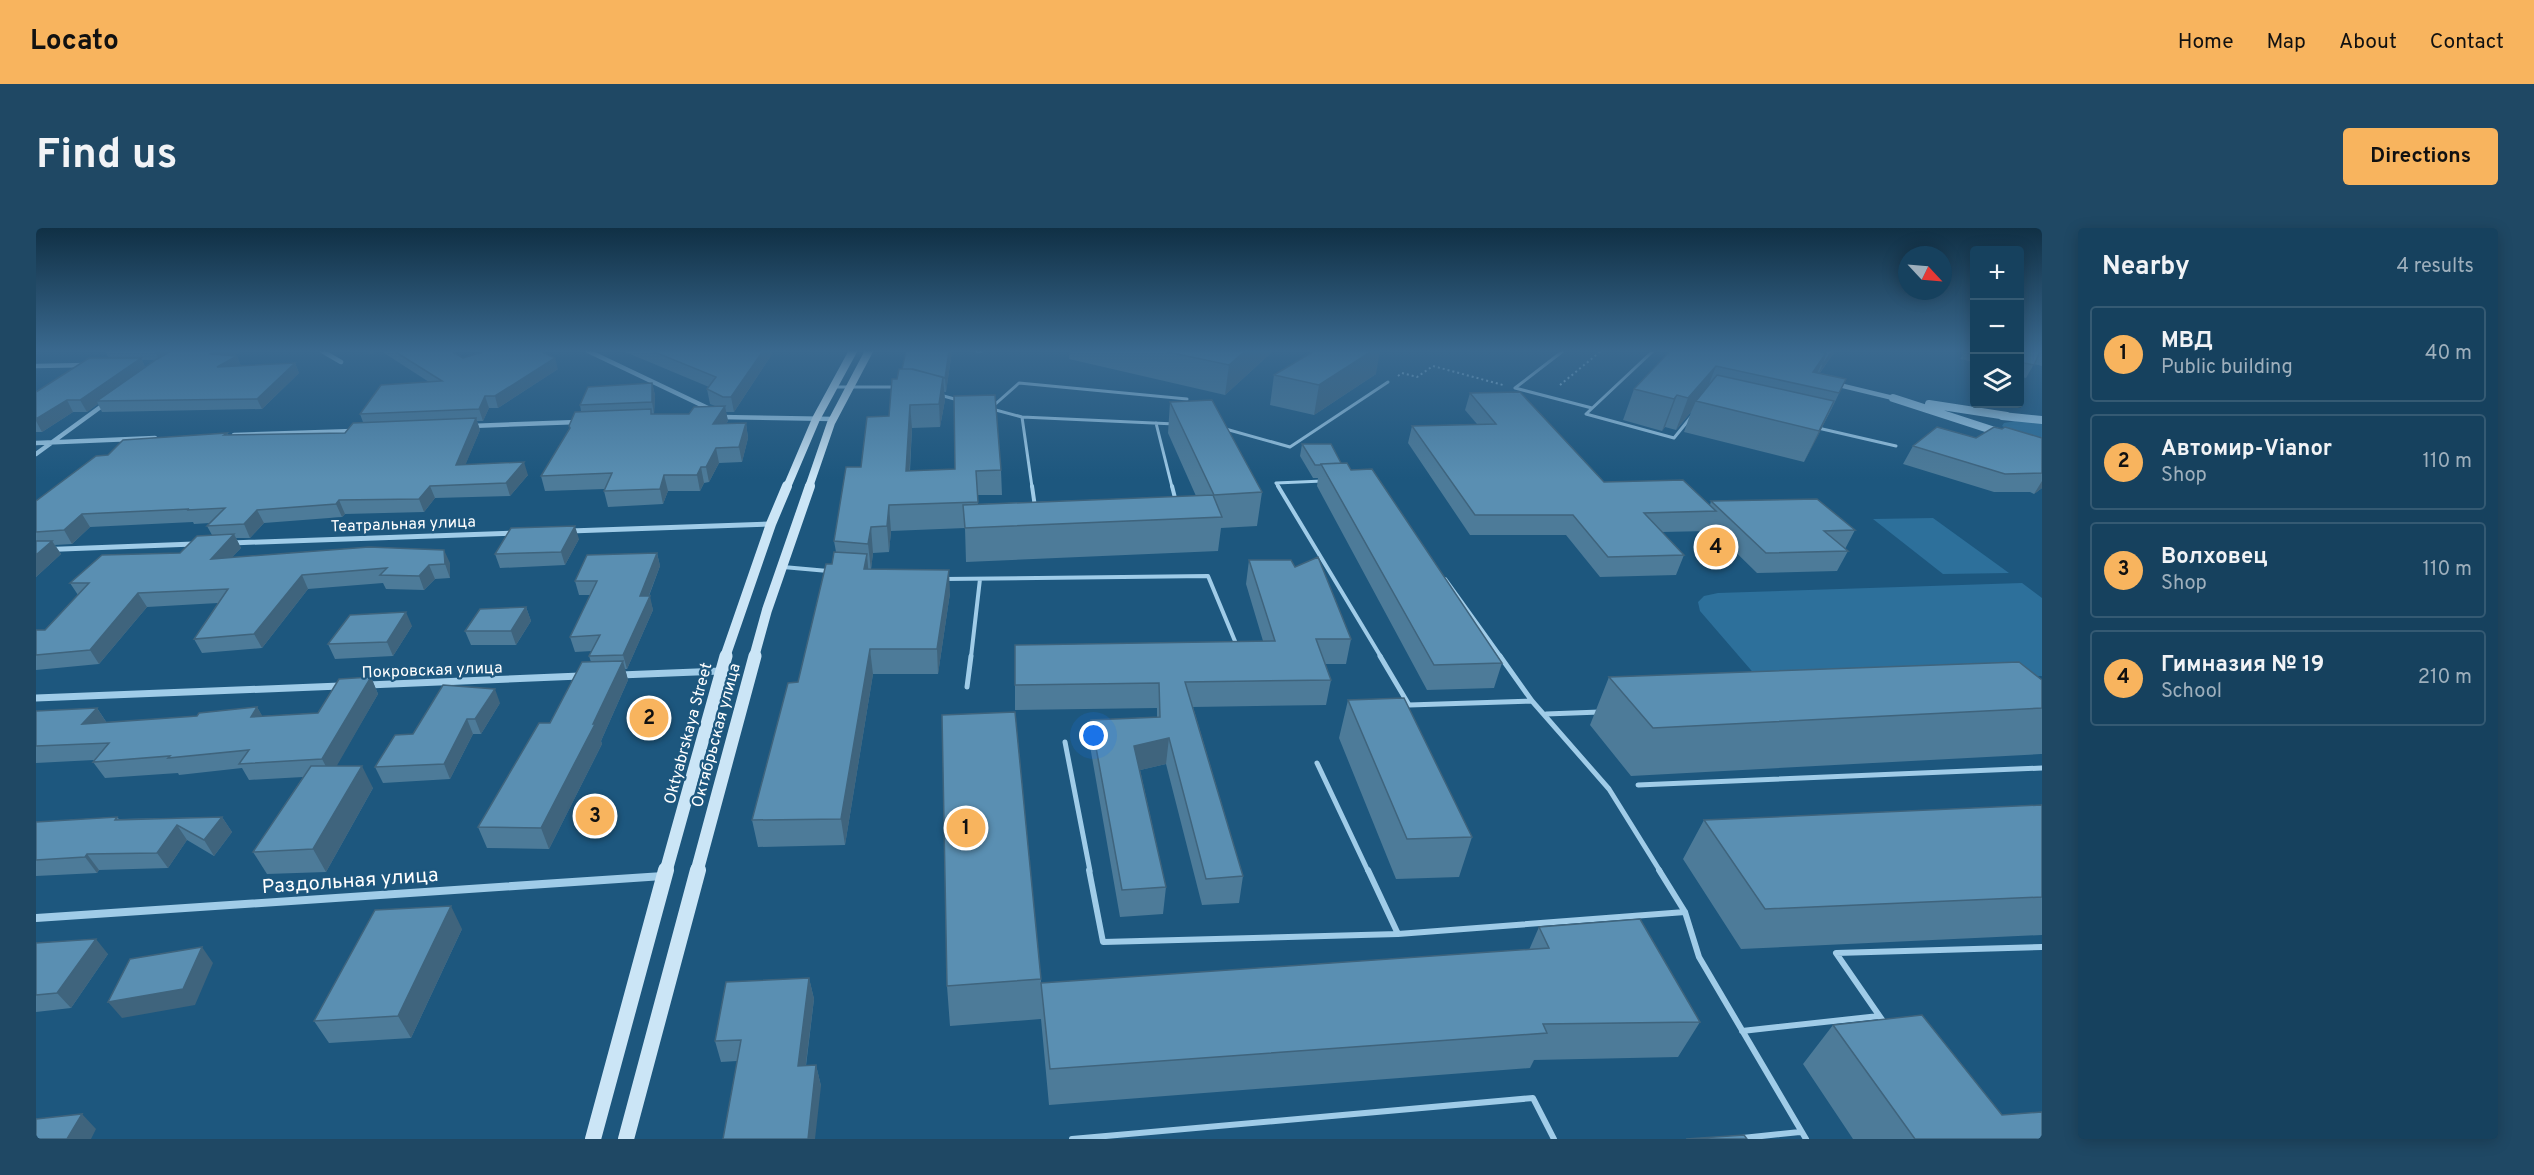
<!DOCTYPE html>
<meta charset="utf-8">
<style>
body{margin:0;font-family:Overpass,sans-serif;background:#1f4864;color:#f1f3f6}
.controls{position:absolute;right:18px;top:18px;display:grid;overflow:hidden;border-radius:6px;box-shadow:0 3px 15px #0003}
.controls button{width:54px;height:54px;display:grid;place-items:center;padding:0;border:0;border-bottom:2px solid #355a73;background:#16415e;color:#f1f3f6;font:30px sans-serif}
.compass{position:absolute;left:1862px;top:18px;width:54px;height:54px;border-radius:50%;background:#16415e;box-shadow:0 3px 15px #0003;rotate:116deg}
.you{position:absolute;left:1058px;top:508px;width:21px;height:21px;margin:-15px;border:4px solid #fff;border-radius:50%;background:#1a73e8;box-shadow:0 0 0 9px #1a73e833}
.badge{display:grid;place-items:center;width:39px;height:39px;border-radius:50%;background:#f8b45e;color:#111;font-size:20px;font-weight:700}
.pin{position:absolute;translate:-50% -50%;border:3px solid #fff;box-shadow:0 2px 6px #0006}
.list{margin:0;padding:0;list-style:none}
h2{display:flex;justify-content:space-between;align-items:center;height:78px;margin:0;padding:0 24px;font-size:26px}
h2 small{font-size:20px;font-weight:400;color:#9eafbc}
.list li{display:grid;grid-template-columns:39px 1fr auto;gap:18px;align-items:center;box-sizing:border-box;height:96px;margin:0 12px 12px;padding:0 12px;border:2px solid #355a73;border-radius:6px}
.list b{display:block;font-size:22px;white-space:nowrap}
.list p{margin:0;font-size:20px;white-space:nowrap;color:#9eafbc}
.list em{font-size:20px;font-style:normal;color:#9eafbc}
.icon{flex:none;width:33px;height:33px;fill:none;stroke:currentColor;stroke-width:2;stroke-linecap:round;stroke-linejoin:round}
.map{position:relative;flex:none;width:2006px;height:911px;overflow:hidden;border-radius:6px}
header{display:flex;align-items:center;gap:36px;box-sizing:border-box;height:84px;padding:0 30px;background:#f8b45e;color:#111}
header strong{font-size:28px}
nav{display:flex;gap:33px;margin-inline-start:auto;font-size:21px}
.intro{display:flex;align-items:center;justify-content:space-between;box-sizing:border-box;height:144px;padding:0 36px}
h1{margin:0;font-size:42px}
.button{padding:15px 27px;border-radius:6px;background:#f8b45e;color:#111;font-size:21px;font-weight:700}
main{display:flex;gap:36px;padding:0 36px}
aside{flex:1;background:#16415e;border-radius:6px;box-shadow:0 3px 15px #0003}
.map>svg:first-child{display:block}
.green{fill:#2d709b}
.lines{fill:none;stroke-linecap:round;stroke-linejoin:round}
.path{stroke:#a0cce8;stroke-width:2;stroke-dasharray:2 3;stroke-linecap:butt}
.service-far3{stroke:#a0cce8;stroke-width:3}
.service-far2{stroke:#a0cce8;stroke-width:4}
.service-far1{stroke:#a0cce8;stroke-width:5}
.service{stroke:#a0cce8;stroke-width:6}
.minor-far3{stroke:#a0cce8;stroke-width:4.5}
.minor-far2{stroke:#a0cce8;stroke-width:5}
.minor-far1{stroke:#a0cce8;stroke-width:7}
.minor{stroke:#a0cce8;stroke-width:8}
.tertiary{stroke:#a0cce8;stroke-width:8}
.secondary-far3{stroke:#cbe5f6;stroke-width:8}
.secondary-far2{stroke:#cbe5f6;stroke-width:10}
.secondary-far1{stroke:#cbe5f6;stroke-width:13}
.secondary{stroke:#cbe5f6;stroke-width:16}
.wall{fill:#4d7b99;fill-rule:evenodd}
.shaded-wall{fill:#3f647d}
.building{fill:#5a8fb2;stroke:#3f647d;stroke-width:1.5}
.labels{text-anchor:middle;stroke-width:4.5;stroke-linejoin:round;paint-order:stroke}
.street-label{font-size:16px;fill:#fff;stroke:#1d577e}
.near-street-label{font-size:20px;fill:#fff;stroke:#1d577e}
</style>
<header>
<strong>Locato</strong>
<nav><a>Home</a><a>Map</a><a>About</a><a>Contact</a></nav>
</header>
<div class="intro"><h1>Find us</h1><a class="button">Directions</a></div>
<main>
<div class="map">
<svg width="2006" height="911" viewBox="0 0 2006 911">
<rect width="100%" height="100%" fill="#1d577e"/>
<path class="green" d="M1979 193 2006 194V217L1966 198 1968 195Z
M1897 290 1973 345 1907 346 1837 291Z
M1986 355 2006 370V448L1727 456 1664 383 1662 374 1668 368 1682 365Z"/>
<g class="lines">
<path class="path" d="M1362 148 1366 145 1381 149 1397 138 1467 157
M1524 157 1565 123"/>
<path class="service-far3" d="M941 123H945
M1527 123 1479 160 1556 180
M1617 123 1550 186 1638 210 1655 189
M798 159H861
M904 167 922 172
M956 179 983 155 1151 171
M956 181 986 189 1139 196
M986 189 996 259
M1120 195 1136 259
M1186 200 1254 219 1352 154
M1782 200 1860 218
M1243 259 1240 255 1287 253"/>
<path class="service-far2" d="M996 258 999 279
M1136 258 1140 274
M1242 258 1345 429
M747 339 792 343
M908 351 1172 348 1201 418
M1409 351 1465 429
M935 429 944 351"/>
<path class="service-far1" d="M1344 428 1373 477 1496 473
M1464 428 1496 473 1573 561 1624 643
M931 459 935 428
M1510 486 1564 484
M1029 514 1054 643
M1281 535 1332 643
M1602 557 2006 540"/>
<path class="service" d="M1053 642 1067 714 1362 706 1649 684
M1332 642 1362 706
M1623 642 1649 684 1663 729 1770 911
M1849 796 1800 725 2006 719
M1706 803 1843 788
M1036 911 1497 870 1518 911
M1697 911 1764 904"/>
<path class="minor-far3" d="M286 123 305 134
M552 123 676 182
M0 138 51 137
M1799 156 1857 170
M684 189 798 191
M435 198 542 194
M198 207 317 203
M0 215 119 210
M0 226 70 175"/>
<path class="minor-far2" d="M534 303 735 296
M195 315 479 305
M0 322 158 316"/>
<path class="minor-far1" d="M584 447 685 443
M332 457 544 448
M0 470 304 458"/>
<path class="minor" d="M0 690 627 648"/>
<path class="tertiary" d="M1857 170 1965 205
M1893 176 1971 188
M1966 188 2006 192"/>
<path class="secondary-far3" d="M751 259 780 191 817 123
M773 259 795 195 833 123"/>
<path class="secondary-far2" d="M689 429 735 296 751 258
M718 429 731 382 774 258"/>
<path class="secondary-far1" d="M630 643 690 428
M661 643 719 428"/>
<path class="secondary" d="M557 911 630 642
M590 911 662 642"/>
</g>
<path class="wall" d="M69 123H206L196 128H201L205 138 259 135 263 145 226 181 66 184 62 176 51 184H37L6 204H0V164L73 130ZM106 132H120L109 139Z
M345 123H415L427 130 522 141 462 180H453L447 193H441L444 202 429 237 492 247 474 268 399 270 388 284 309 286 306 289 228 295 214 310H200L205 320 196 329 414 335V350L399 351 388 362 350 361 347 355 272 361 226 420 166 425 158 411 182 375 111 379 63 436 0 442V402H9L42 367 34 355 144 325 176 307 171 298 174 295 158 296 157 294 54 299 36 316 19 317 25 326 0 349V273L72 227 191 205 193 207 309 205 327 194 324 186 393 154Z
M587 123H736V126L698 184H690L692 193 690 196 710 195 712 210 706 234 683 235 673 254 668 255 664 263H632L627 276 572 279 568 263 569 261 509 263 505 248 533 202V198L545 183 544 177 616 155 619 167 618 186H653L679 178 674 176 671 161 673 159Z
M870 123H916L910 164H908L909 172 904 199 876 200 874 243 965 242 966 267H941L942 276 1160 268 1132 205 1134 174 1226 264 1221 298 1185 300 1182 323 930 334 929 300 855 303 853 324 837 325 835 341 914 365 902 446H837L809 617 722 619 716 592 762 454 796 336 800 324 798 313 825 239 853 188 861 151 866 141Z
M1034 123H1237L1189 167 1033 131Z
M1634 123H1799L1784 145 1810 151 1795 182 1768 234 1648 204 1655 184 1640 202 1629 199 1626 203 1587 192 1598 161Z
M1929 123H1938V134L1924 131Z
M1983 123H2006V138L1998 136 1990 150 1983 148Z
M1340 146 1278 187 1234 177 1238 147Z
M1434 165 1568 254 1674 277 1675 273 1819 302 1809 321 1812 323 1801 343 1721 345 1674 299 1672 303 1626 304 1648 327 1640 347 1564 349 1530 307H1434L1372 215 1376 198 1441 196 1429 182Z
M1966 201 2006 210V260L1998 266 1994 264H1958L1867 236 1877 218 1940 210Z
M1266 216 1305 235 1315 242 1466 435 1458 460 1391 462 1281 258 1282 250H1277L1264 228Z
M543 311 529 337 464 340 459 326Z
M621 325 624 338 613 368 617 382 591 441H589L592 452 565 513 566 516 513 621 451 620 442 599 555 434 553 428 556 423 539 424 534 409 554 367H543L539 353Z
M1213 332 1259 339 1315 411 1310 436H1289L1295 452 1290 477 1157 479 1207 648 1203 675 1166 677 1130 536 1104 542 1130 659 1127 686 1084 689 1054 518 1055 492 1121 489V480L979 482V457L1227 413 1210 356Z
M490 379 495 393 480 417H435L429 403Z
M376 398 357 428 299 431 292 416Z
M335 449 342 466 300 538 337 560 290 644 231 646 217 624 267 549 213 552 206 540 143 547 142 545 69 550 57 534 58 532 0 535V483L61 480 71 495 161 488 221 479 226 488 282 485Z
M1573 449 2006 452V526H2005L1595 548 1554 497Z
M1312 472 1436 609 1423 649 1360 651 1303 510Z
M464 475 445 506H437L414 551 347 555 339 539 377 506Z
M2006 577V707L1705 721 1647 631 1668 592Z
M81 589 83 591 186 589 196 604 178 628 151 612 132 640 63 642 61 645 0 648V594Z
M1503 699 1664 794 1642 829 1498 832 1494 840 1013 877 1005 791 914 798 911 758 1005 751V755L1493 722Z
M426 701 375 810 293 815 278 793Z
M0 715 72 726 35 780 0 784Z
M773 750 778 771 770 838 780 837 785 858 701 833 685 834 679 813Z
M1797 797 1966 887 2006 911H1817L1767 836Z"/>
<path class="shaded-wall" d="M119 123H139L123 132Z
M181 123H206L178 136 174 126Z
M331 123H344L333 126Z
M727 123H736V126L698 184 695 169Z
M913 123H916L910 164 909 150Z
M1209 123H1237L1189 167 1193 137Z
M1336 123H1344L1340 146 1278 187 1283 157Z
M1796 123H1799L1782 147 1787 136Z
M1790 125 1777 155V144Z
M201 128 205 138 181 139Z
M105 130 110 141 61 173 62 176 51 184 44 172Z
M519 130 522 141 462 180 459 168Z
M259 135 263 145 226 181 221 171Z
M1680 138 1668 169 1660 173 1655 184 1640 202 1652 170Z
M907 149 909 172 904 199 903 176Z
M616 155 619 167 618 186 616 174Z
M1641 167 1629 199 1626 203 1638 171Z
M449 168 453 180 447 193 443 181Z
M31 172 37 184 6 204 0 193V191Z
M1798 173 1784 204 1768 234 1783 203Z
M874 177 876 200 872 268 870 243Z
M689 178 692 193 679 211 677 196Z
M440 190 444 202 424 250 420 237Z
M710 195 712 210 706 234 703 219Z
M680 220 683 235 673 254 670 239Z
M488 234 492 247 474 268 470 255Z
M665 239 668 255 664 263 661 247Z
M628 247 632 263 627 276 624 261Z
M2006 253V260L1998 266Z
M394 258 399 270 388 284 383 271Z
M303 272 309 286 306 289 300 276Z
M853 277 855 303 853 324 851 298Z
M221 282 228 295 214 310 208 296Z
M46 286 54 299 36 316 28 302Z
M539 298 543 311 529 337 525 324Z
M835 299 837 325 835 342 832 316Z
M198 306 205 320 182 344 175 331Z
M16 313 25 326 0 349V327Z
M408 322 414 335V350L409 336Z
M621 325 624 338 608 380 614 368 617 382 591 441 587 427 604 368Z
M831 326 833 350 828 341Z
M393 337 399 351 388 362 383 348Z
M913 342 914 365 902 446 901 421Z
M266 347 272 361 226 420 218 406Z
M102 365 111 379 63 436 54 422Z
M490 379 495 393 480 417 475 403Z
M370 384 376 398 357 428 351 414Z
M834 421 837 446 809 617 805 591Z
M587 433 592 452 565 513 566 516 513 621 505 600 557 496Z
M335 449 342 466 295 548 286 531Z
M459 461 464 475 445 506 439 491Z
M221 479 231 496 215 489Z
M61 480 72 497 46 496Z
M431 491 437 506 414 551 408 536Z
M1133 510 1130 536 1096 544 1098 518Z
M326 538 337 560 290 644 277 621Z
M186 589 196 604 178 628 168 612Z
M141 597 151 612 132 640 121 625Z
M51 626 63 642 61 645 49 629Z
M415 678 426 701 375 810 362 788Z
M60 711 72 726 35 780 21 765Z
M166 719 177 735 159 777 86 790 72 774Z
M773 750 778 771 767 859 762 838Z
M780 837 785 858 779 911H772Z
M46 886 60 901 55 911H31Z"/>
<path class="building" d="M135 123H181L174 126 201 128 181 139 259 135 221 171 61 173 121 131Z
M358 123H415L427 130 450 123H504L519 130 459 168H449L443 181 324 186 345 157 406 153Z
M616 123H727L695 169H687L671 161 680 149Z
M870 123H913L909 150 877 141H866Z
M1127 123H1209L1193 137Z
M1278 123H1336L1283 157 1238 147Z
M1634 123H1782L1790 125 1777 144 1810 151 1803 165 1680 138 1652 170 1641 167 1638 171 1598 161Z
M1782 123H1796L1787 136H1786L1790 125Z
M1983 123H2006V124H2004L1998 137 1983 134Z
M53 130H105L44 172H31L0 191V164Z
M863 141H875L907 149 903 176 874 177 870 243 919 241 918 168 959 167 965 242 940 243 942 274 853 277 851 298 835 299 832 316 798 313 810 239H825L831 189 853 188 856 151H861Z
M1681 147 1798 173 1783 203 1660 173Z
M616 155V174L544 177 552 159Z
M1484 164 1568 254 1647 252 1680 283 1608 285 1648 327 1572 329 1537 287H1439L1376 198 1460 196 1434 165Z
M1176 172 1226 264 1178 267 1134 174Z
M689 178 677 196 710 195 703 219 680 220 670 239H665L661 247H628L624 261 568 263 576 245 505 248 534 200 533 198 539 184 615 181V186H653L658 179Z
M440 190 420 237 488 234 470 255 394 258 383 271 303 272 300 276 221 282 208 296 171 298 189 280 151 282 153 281 46 286 28 302 0 304V273L60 228 72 227 87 212 191 205 188 207 309 205 317 195Z
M1901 199 1940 210 1958 199 1966 201 1969 199 2006 210V245L1969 246 1877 218Z
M1266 216H1295L1305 235 1285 236 1284 237H1279Z
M1311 235 1315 242 1336 241 1466 435 1398 437 1285 236Z
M1177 267 1186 289 929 300 927 277Z
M1781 271 1819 302 1788 303 1812 323 1730 325 1675 273Z
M539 298 525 324 459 326 475 300Z
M198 306 175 331 333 319 408 322 409 336 393 337 383 348 344 347 351 340 266 347 218 406 158 411 192 361 102 365 54 422 0 427V402H9L53 355H34L66 327 144 325 161 308Z
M0 313H16L0 327Z
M798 324 831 326 828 341 913 342 901 421H834L805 591 716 592 752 455 762 454 790 336H796Z
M621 325 604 368H614L587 427 553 428 564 407 534 409 561 353H539L551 327Z
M1282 329 1315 411H1280L1295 452 1149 454 1207 648 1170 651 1133 510 1098 518 1130 659 1086 662 1055 492 1124 489 1123 455 979 457V417L1239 413 1213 332H1255L1259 339Z
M490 379 475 403H429L444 381Z
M370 384 351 414 292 416 314 387Z
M587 433 557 496H559L505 600 442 599 503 495H514L546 434Z
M1983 434 2006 452V480L1617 500 1573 449Z
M335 449 286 531 203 536 213 522 132 530 134 528 57 534 73 515 0 518V483L61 480 46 496 161 488 163 485 221 479 215 489 282 485 303 451Z
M407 457 459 461 439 491H431L408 536 339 539 359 507 377 506Z
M1368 470 1436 609 1371 611 1312 472Z
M979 484 1005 751 911 758 906 487Z
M275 538H326L277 621 217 624Z
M2006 577V669L1729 681 1668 592Z
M81 589 79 592 186 589 168 612 141 597 121 625 51 626 49 629 0 632V594Z
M415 678 362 788 278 793 339 682Z
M1604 691 1664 794 1507 796 1511 805 1014 841 1005 755 1513 720 1503 699Z
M60 711 21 765 0 767V715Z
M166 719 147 761 72 774 94 731Z
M773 750 762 838 780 837 772 911H687L705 812 679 813 690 754Z
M1886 787 1966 887 2006 884V911H1879L1797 797Z
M46 886 31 911H0V891Z
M1708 907 1711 911H1650Z"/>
<linearGradient id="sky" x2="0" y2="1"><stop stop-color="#103045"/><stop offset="0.49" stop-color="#3a698f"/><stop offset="1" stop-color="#3a698f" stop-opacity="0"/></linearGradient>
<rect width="2006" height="251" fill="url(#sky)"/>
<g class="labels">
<g class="street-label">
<text transform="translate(367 295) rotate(-2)" y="6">Театральная улица</text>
<text transform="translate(396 441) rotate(-2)" y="6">Покровская улица</text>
<text transform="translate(651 505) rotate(-75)" y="6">Oktyabrskaya Street</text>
<text transform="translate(679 507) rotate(-75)" y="6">Октябрьская улица</text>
</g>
<g class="near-street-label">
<text transform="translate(314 652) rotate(-4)" y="7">Раздольная улица</text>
</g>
</g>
</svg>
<div class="controls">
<button>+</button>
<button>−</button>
<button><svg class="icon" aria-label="layers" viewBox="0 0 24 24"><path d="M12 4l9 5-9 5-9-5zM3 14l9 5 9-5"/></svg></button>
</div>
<svg class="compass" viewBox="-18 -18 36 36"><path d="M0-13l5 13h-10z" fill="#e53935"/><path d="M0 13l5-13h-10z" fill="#9eafbc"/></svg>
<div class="you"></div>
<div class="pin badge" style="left:930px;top:600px">1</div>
<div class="pin badge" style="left:613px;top:490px">2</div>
<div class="pin badge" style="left:559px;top:588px">3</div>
<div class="pin badge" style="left:1680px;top:319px">4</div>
</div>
<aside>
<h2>Nearby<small>4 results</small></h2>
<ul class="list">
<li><span class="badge">1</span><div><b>МВД</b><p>Public building</p></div><em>40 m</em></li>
<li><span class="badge">2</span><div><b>Автомир-Vianor</b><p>Shop</p></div><em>110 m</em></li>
<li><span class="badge">3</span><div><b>Волховец</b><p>Shop</p></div><em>110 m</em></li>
<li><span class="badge">4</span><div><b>Гимназия № 19</b><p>School</p></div><em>210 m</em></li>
</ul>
</aside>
</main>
